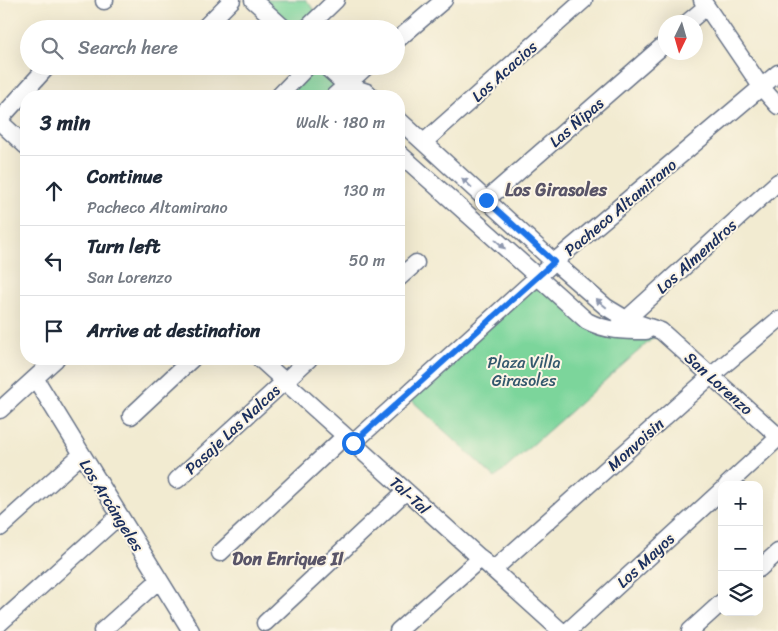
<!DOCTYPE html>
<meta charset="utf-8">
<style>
body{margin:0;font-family:Sriracha,sans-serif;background:#f2f2f3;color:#1f2937}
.controls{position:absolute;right:15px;bottom:15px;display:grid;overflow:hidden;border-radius:10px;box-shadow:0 5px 20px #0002}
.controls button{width:45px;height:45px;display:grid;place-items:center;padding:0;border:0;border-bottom:1px solid #e0e1e3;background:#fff;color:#1f2937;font:25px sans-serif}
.compass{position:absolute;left:658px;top:15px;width:45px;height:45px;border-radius:50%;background:#fff;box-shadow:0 5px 20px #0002;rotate:185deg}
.stop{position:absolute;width:15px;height:15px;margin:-11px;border:4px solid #1a73e8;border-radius:50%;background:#fff}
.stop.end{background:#1a73e8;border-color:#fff;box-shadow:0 1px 5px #0008}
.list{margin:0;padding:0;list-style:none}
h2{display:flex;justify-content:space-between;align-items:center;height:65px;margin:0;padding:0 20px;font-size:21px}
h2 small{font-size:16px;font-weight:400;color:#747a83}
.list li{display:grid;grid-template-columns:32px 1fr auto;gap:15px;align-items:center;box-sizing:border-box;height:70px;padding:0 20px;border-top:1px solid #e0e1e3}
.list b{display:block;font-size:19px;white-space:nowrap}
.list p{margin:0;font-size:16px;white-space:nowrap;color:#747a83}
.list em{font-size:16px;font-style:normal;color:#747a83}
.icon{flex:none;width:28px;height:28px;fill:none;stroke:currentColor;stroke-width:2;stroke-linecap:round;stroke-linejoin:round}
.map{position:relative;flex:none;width:778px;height:631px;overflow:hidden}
.search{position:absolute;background:#fff;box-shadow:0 5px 20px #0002;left:20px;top:20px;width:385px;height:55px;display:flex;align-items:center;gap:12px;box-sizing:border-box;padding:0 18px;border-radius:28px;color:#747a83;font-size:19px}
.panel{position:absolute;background:#fff;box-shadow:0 5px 20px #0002;left:20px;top:90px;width:385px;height:275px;border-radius:20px}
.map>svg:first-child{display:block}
.green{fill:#7cd59b;stroke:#4c827c}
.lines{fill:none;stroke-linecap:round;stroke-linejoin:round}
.minor-casing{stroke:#667186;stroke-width:19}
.minor{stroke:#fff;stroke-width:16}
.oneway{fill:#8d97ae}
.route{stroke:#1a73e8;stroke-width:6}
.labels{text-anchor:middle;stroke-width:4;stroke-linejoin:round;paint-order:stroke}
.street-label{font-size:16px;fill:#1b2f5e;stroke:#fcf5e5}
.park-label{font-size:16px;fill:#33586d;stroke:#fcf5e5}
.neighbourhood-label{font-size:18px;font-weight:bold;fill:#595568;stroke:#fcf5e5}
</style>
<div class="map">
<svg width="778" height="631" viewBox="0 0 778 631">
<rect width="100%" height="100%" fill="#fcf5e5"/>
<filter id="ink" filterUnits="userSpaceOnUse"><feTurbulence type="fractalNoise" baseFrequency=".02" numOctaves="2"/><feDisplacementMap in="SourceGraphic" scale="10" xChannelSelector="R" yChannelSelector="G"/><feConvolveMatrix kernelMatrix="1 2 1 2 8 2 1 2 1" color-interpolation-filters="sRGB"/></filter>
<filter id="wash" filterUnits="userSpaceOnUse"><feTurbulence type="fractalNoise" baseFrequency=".0096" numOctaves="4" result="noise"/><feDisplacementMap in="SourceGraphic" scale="20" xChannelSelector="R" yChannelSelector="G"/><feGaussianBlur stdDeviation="1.12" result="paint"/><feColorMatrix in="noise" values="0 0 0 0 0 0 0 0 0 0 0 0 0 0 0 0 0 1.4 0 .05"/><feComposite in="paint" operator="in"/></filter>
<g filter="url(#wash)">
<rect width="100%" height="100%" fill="#f2ebd1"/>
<path class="green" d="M254 0H306L320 16 306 29H285Z
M308 66H325L346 85 333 96H280Z
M538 277 587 321 661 331 495 478 406 395Z"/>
</g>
<g filter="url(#ink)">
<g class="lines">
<g class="minor-casing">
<path id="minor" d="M253 0 285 29
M702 0 762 88 778 106
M104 1 105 0
M688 22 706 7
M203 29 232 0
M306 29 336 0
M396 41 444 0
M325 66 346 85 367 92 371 96
M279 96 308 66
M334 96 367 66
M0 119 48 66
M399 120 554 262 606 307 626 319 661 331 778 436
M0 122 26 146
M424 142 584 0
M399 153 587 321C606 331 624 331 646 331
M486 200 666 43
M399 278 416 263
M620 325 778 182
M260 359 561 631
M35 378 191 631
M0 410 56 359
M131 416 192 359
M353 443 554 262 778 73
M177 480 309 359
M727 485 778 438
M0 528 81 455
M220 553 345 436
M759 569 778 552
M493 570 712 375 778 320
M0 623 119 516
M265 623 406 491
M102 631 159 580
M398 631 481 558
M568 631 722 490
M690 631 722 602"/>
</g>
<use href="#minor" class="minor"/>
</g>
<defs><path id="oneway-solid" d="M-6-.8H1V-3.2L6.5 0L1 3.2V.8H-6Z" transform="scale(1.25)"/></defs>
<g class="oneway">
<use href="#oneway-solid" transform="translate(467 183) rotate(-137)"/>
<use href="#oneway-solid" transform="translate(500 244) rotate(42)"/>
<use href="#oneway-solid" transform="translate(601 303) rotate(-140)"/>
</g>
</g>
<g class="lines" filter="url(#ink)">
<path class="route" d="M353 443 554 262 486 200"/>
</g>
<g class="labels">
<g class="street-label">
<text transform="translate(504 71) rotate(-42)" y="6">Los Acacios</text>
<text transform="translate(576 122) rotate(-41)" y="6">Las Ñipas</text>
<text transform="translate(620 207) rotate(-40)" y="6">Pacheco Altamirano</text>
<text transform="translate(696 256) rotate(-42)" y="6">Los Almendros</text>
<text transform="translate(719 383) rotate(42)" y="6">San Lorenzo</text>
<text transform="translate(232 429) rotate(-43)" y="6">Pasaje Las Nalcas</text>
<text transform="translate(635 444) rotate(-42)" y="6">Monvoisin</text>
<text transform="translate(410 495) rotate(42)" y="6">Tal-Tal</text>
<text transform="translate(112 505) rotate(58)" y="6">Los Arcángeles</text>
<text transform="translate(645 560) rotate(-43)" y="6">Los Mayos</text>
</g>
<g class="park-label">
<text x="524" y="368">Plaza Villa<tspan x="524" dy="18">Girasoles</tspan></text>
</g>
<g class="neighbourhood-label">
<text x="556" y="196">Los Girasoles</text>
<text x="288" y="565">Don Enrique II</text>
</g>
</g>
</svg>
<div class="controls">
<button>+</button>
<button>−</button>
<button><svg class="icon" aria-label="layers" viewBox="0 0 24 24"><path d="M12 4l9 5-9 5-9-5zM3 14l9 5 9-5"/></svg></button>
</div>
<svg class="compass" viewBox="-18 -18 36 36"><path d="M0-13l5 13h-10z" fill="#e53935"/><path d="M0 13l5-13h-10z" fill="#747a83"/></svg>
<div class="stop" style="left:353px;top:443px"></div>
<div class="stop end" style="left:486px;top:200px"></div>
<div class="search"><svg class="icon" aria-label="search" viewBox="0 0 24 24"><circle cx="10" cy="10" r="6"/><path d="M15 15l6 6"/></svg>Search here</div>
<section class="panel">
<h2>3 min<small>Walk · 180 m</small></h2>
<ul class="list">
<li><svg class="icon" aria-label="ahead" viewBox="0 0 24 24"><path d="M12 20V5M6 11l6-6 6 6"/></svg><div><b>Continue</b><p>Pacheco Altamirano</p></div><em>130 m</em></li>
<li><svg class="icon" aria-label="left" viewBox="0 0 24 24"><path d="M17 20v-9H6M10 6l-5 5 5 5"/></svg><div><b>Turn left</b><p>San Lorenzo</p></div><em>50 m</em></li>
<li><svg class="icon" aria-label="arrive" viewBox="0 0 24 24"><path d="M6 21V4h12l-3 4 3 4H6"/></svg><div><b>Arrive at destination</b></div></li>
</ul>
</section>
</div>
